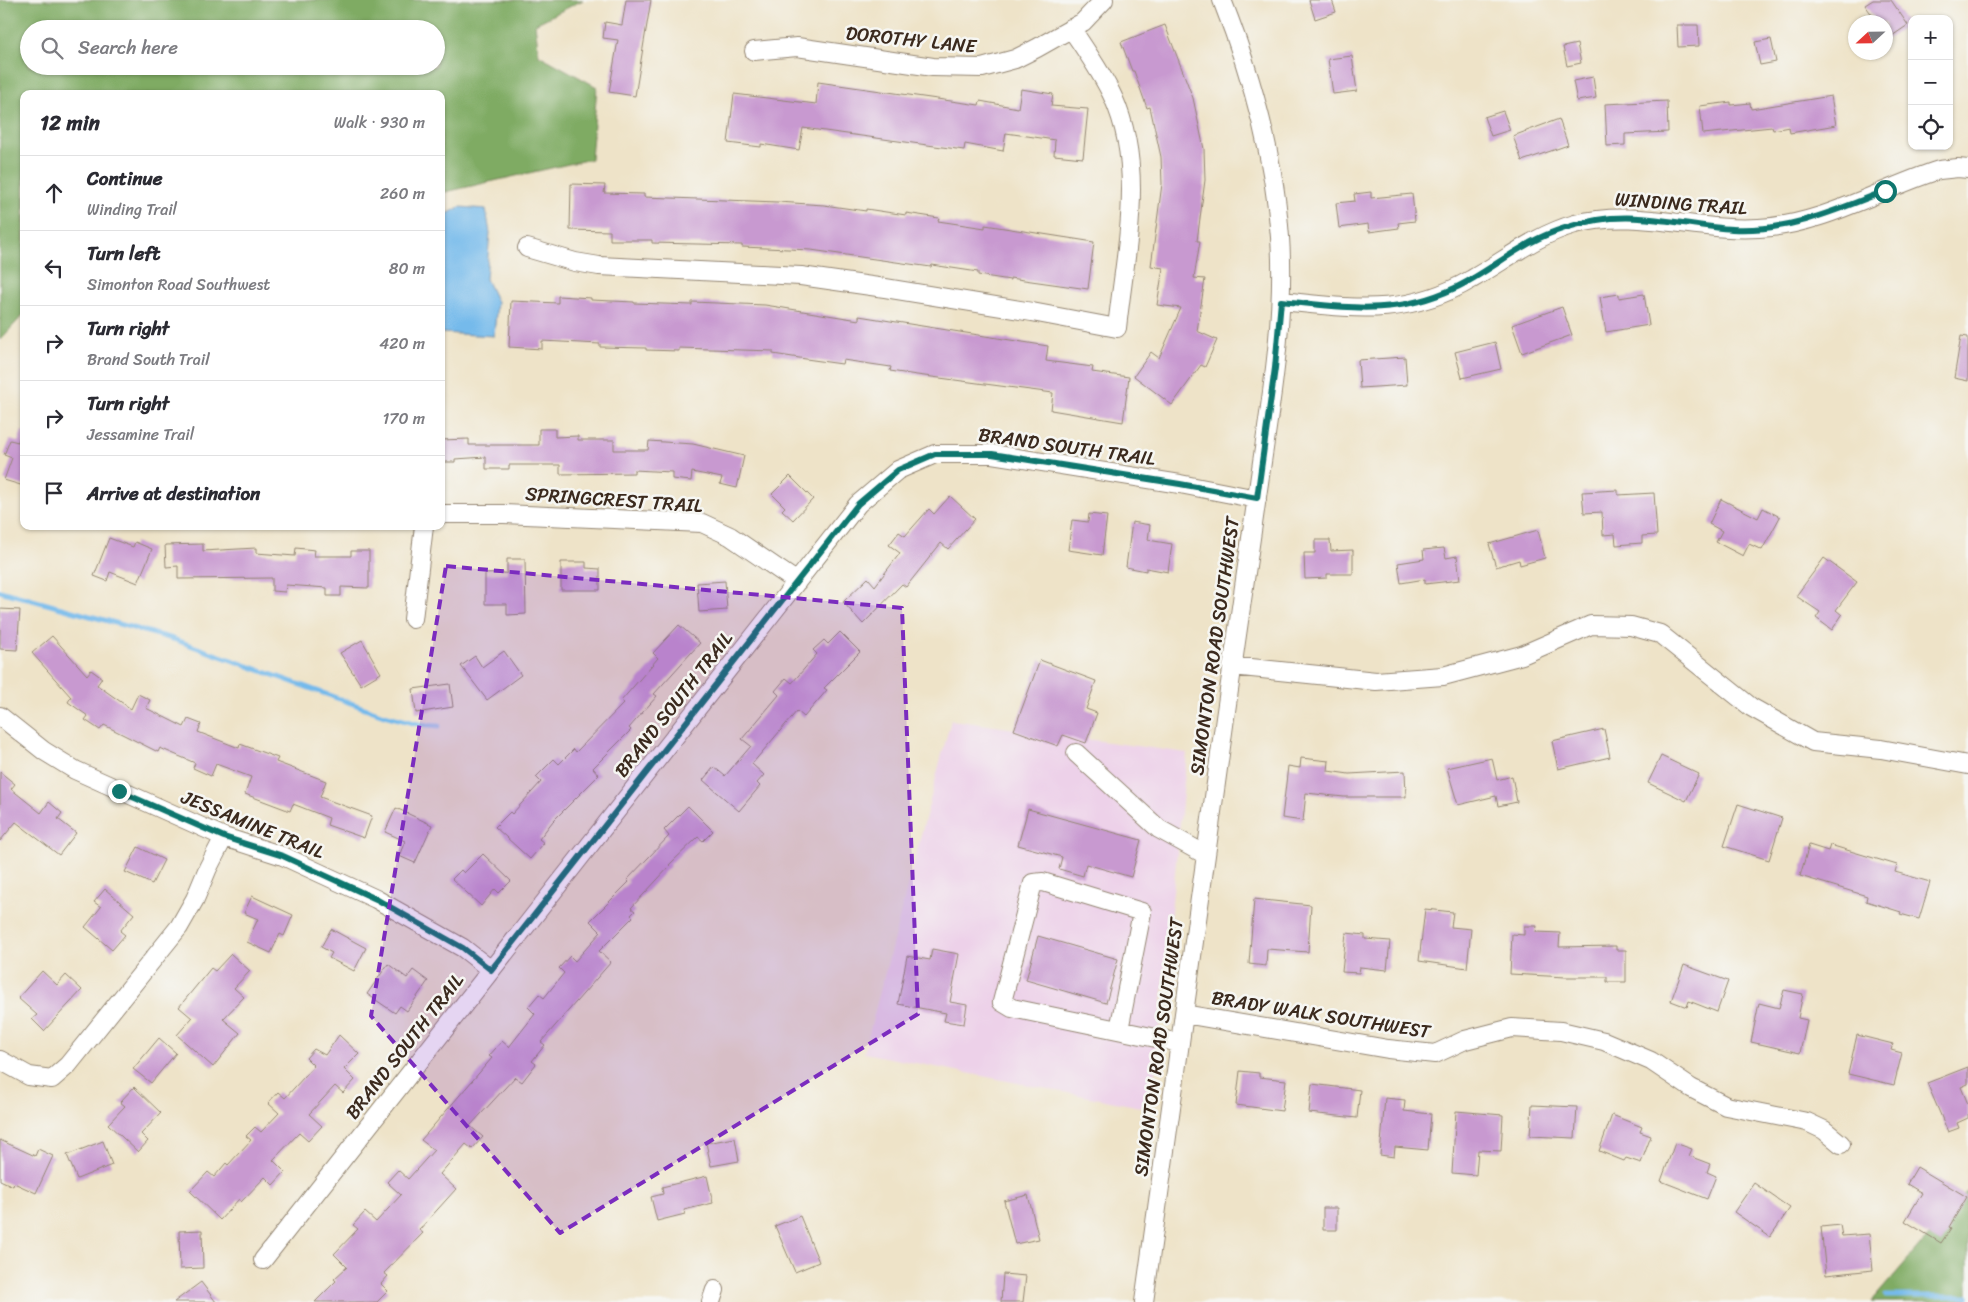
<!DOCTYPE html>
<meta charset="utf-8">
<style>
body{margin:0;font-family:Sriracha,sans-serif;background:#f7f7f7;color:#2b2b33}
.controls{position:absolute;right:15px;top:15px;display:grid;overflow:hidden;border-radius:10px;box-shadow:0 1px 4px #0004}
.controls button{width:45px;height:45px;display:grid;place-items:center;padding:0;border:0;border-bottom:1px solid #e1e1e2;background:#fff;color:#2b2b33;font:25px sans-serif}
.compass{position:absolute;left:1848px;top:15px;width:45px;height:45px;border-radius:50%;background:#fff;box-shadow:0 1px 4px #0004;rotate:248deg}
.stop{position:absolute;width:15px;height:15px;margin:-11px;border:4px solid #0f766e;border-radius:50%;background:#fff}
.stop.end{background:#0f766e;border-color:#fff;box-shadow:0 1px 5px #0008}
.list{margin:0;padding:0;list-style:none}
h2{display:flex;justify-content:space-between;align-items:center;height:65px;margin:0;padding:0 20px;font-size:21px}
h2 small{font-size:16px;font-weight:400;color:#7c7c81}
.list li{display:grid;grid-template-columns:32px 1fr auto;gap:15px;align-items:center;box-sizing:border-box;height:75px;padding:0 20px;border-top:1px solid #e1e1e2}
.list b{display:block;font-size:19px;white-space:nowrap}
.list p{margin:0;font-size:16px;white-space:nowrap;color:#7c7c81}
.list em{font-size:16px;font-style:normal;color:#7c7c81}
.icon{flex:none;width:28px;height:28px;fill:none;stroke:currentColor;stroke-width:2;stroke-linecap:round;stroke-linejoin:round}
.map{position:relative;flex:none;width:1968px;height:1302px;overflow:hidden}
.search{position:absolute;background:#fff;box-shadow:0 1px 4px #0004;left:20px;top:20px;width:425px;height:55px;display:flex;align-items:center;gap:12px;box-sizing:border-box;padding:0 18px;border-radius:28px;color:#7c7c81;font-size:19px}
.panel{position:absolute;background:#fff;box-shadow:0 1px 4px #0004;left:20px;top:90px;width:425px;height:440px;border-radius:10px}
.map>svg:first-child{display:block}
.built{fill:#edd1e9}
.forest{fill:#7fab63;stroke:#5d6a40;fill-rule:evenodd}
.water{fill:#74baeb;stroke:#587284}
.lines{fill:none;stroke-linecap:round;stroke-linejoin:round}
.stream{stroke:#74baeb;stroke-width:5}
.building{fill:#c899d0}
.minor-casing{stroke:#948673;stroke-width:20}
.minor{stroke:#fff;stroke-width:18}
.route{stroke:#0f766e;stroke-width:6}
.marked{fill:#7b2cbf;fill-opacity:0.2;stroke:#7b2cbf;stroke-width:4;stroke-dasharray:10 6;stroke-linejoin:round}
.labels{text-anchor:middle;stroke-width:5;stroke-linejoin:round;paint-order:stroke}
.street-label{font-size:19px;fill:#3b2a1e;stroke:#f6f6f2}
</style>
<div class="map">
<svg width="1968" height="1302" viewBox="0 0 1968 1302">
<rect width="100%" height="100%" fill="#f6f6f2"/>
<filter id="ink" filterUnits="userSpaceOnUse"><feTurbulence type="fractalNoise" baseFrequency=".02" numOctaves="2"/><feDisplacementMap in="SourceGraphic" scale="10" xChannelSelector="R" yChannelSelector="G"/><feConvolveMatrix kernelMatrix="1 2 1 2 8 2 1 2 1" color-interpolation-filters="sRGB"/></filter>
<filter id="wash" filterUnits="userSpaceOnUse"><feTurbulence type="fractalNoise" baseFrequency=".0096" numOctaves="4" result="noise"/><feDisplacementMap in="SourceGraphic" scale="20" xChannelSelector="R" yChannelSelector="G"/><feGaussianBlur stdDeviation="1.12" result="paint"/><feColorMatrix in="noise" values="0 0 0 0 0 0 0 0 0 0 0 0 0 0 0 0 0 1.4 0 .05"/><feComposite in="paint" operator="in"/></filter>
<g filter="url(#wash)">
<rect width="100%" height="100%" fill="#eee3c8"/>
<path class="built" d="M951 720 1187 753 1151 1109 864 1053Z"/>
<path class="forest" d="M0 0H583L535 24 539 55 597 87 591 159 441 193V94H24V314L0 340ZM29 29H436V66H29Z
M1968 1190V1302H1871Z"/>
<path class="water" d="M460 207 486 209 490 233 486 279 497 302 494 336 441 333V229L447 214Z"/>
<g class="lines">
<path class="stream" d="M0 591 173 639 384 715 418 724 439 726
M1886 1296H1968"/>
</g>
<g id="blocks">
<path class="building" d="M626 0H651L635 96 609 92 618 40 603 38 605 22 622 25Z
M1309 0H1332L1336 12 1315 19Z
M1873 0H1891L1908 25 1886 40V22H1877L1865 5Z
M1165 25 1193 98 1204 149 1205 180 1197 241H1200L1194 278 1205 279 1197 331 1217 340 1205 367 1201 365 1172 405 1134 376 1151 352 1159 358 1181 308 1157 305 1163 268 1151 266 1162 184 1161 157 1150 107 1147 108 1134 71H1132L1121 42Z
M1677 25H1698L1699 46 1678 47Z
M1771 39 1776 62 1760 65 1755 42Z
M1577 44 1581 63 1567 66 1563 47Z
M1352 56 1357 91 1333 94 1328 59Z
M1593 77 1596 98 1577 101 1573 81Z
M818 82 979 105 980 101 1018 108 1021 89 1053 94 1051 106 1088 109 1083 158 1054 155 1055 140 1006 133 1003 151 965 144 964 150 803 128 799 150 761 144V147L728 143 734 94 816 104Z
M1831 96 1836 125 1790 133 1789 127 1773 130 1772 127 1703 134 1700 106 1731 102V105L1750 103 1751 109Z
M1667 101 1668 132 1625 134V145L1607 146 1605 104Z
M1503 111 1510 130 1491 136 1484 117Z
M1559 119 1568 145 1522 161 1513 136Z
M571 184 605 185 604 193 644 194V197L778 202 824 205 866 211V209L906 215V213L939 218 938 221 985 228V225L1094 242 1088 289 1010 278V280L978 275V272L932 265 931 267 811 250 742 247V245L652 243V240H610V231L570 230Z
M1371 192V198L1412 194 1415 221 1398 223 1399 228 1369 232 1368 224 1339 228 1336 203 1355 201 1354 194Z
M1619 294V298L1644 294 1649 325 1606 332 1600 297Z
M558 296 591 298V300L634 302V303L692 305V302L765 305 859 320V316L1048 346 1046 361 1093 367 1092 372 1129 377 1123 422 1051 410 1053 393 917 375 890 371 891 367 843 360 842 364 806 359 773 354V351L679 348V351L646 350V348L600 347V344L542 341V349L509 347 511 301 558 303Z
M1562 307 1572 335 1522 353 1512 325Z
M1961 336 1968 337V381L1954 378Z
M1495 342 1501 369 1462 378 1455 352Z
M1405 357 1407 385 1360 388 1358 360Z
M539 429H555V437L578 436V440H614V450H648L649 441 693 444 744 456 737 488 720 484 722 478 692 472 691 481 672 479V472L634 470V473L560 474V465H509V469H486V457L455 459V462H441V440L469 439V445H539Z
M22 431H24V486L4 480 12 458 4 455 10 440 18 442Z
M790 476 813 499 793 520 782 510 785 507 772 494Z
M1618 490V495L1654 493 1657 535 1642 536V543L1616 545 1615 534 1603 535 1602 512 1584 513 1582 492Z
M950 496 975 519 948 549 941 543 906 587 902 584 863 624 843 602 868 578 875 586 900 553 889 545 899 532 905 536 929 509 934 514Z
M1721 499 1758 518 1763 508 1780 517 1762 550 1749 544 1743 556 1716 542 1722 531 1709 524Z
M1089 514 1107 516 1102 555 1068 550 1072 520 1088 522Z
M1132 522 1150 525 1148 540 1172 544 1168 572 1146 568V571L1126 567Z
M1538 530 1545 558 1520 565 1519 560 1496 567 1489 544Z
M109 538 133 547 135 542 152 549 138 583 110 572 107 581 94 576Z
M1315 540H1330L1331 551 1353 550V574H1327V578L1305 579 1304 553H1315Z
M203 544V551L256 548V553L295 556 296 548 315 550 314 556H351V551H369V588L341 587V596H327V588L286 585 285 592 272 591V578L178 579V566L166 567 165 545Z
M1444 548 1446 558 1457 556 1460 580 1425 584V579L1401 583 1398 563 1424 559 1423 550Z
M1824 558 1857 582 1836 610 1842 615 1832 630 1816 618 1820 612 1796 596Z
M507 559H525L526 614 507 615V604H485V574L507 573Z
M561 562H586V568L600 569V590H561Z
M725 581 727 610 699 612 697 583Z
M0 609 20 610 17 650 0 649Z
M679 625 700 643 654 694 657 696 629 728 631 730 593 768 599 775 553 821 539 839 544 843 530 859 495 827 510 812 512 814 541 782 536 777 554 759 559 764 574 749 576 752 624 703 621 701 658 658 653 653Z
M840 632 860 652 824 688 827 690 804 717 797 711 752 764 764 775 757 783 760 786 739 811 703 780 714 767 725 776 751 746 742 739 779 695 775 691 786 678 792 683 817 654 813 650 824 640 828 644Z
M52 636 87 675 91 670 102 678 97 685 131 709 138 694 150 700 146 708 184 727 188 719 201 724 198 732 239 748 240 744 278 758 276 762 326 781 320 797 372 816 364 838 327 825 329 818 293 804 290 811 245 794 251 777 216 764 211 776 193 768 195 763 160 748 158 752 104 725 100 730 85 720 88 716 68 702 71 697 32 653Z
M362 640 381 673 361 685 340 653Z
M504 651 521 675 487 700 461 666 475 656 482 667Z
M1040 660 1096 681 1086 709 1097 713 1086 743 1063 735 1058 746 1014 730Z
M450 684 453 707 416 713 413 689Z
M1604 729 1610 757 1558 769 1552 741Z
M1661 756 1699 774 1686 801 1648 783Z
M1301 758 1329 761 1328 771 1349 774 1405 771 1406 797H1344L1306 793 1303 821 1282 818 1288 766 1300 768Z
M1492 758 1497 780 1512 776 1517 802 1498 806 1496 796 1458 805 1447 768Z
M0 772 15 784 11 789 41 813 49 802 62 813 58 819 76 833 59 855 16 822 0 841Z
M1738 804 1782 818 1769 860 1724 846Z
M688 806 713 831 703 841 698 837 669 865 670 866 631 908 635 911 631 915 633 917 599 951 611 962 541 1042 545 1045 532 1061 536 1064 522 1082 515 1077 470 1126 483 1137 472 1149 466 1144 440 1174 456 1189 419 1230 423 1233 384 1273 388 1276 381 1284 388 1291 377 1302H315L336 1281 334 1279 347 1267 334 1254 358 1229 353 1225 365 1212 376 1222 401 1195 387 1182 398 1170 408 1179 434 1150 421 1140 492 1058 489 1056 502 1041 509 1047 535 1014 528 1007 539 994 544 998 564 973 559 968 570 956 575 961 601 932 590 921 629 882 627 880 669 836 664 830Z
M396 808 432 825 415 863 399 856 405 841 385 832Z
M1028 809 1141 840 1131 877 1086 864 1083 876 1059 869 1062 857 1018 845Z
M1809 845 1828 851 1830 845 1897 865 1895 872 1930 882 1919 919 1900 914 1901 912 1866 901 1867 896 1800 876Z
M138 847 164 860 152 884 125 872Z
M483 854 511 881 499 893 495 889 481 906 452 879 461 870 464 873Z
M105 889 134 914 120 931 125 935 112 950 85 927 101 907 94 902Z
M252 896 293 915 284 936 280 934 271 953 247 942 258 919 244 913Z
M1254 899 1311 905 1308 952 1267 949 1266 966 1249 964Z
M1425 909 1453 912 1451 927 1471 929 1467 968 1419 961Z
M1524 926H1537L1536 932 1560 933 1559 947 1616 946V950H1626V982H1607V977H1566L1510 974 1512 934 1524 935Z
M331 929 366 948 354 971 329 958 332 953 321 947Z
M1346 933 1365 935V939L1390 941 1387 970 1360 967 1359 973 1342 972Z
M1038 936 1118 959 1106 1003 1026 980Z
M932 949 959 954 950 1002 967 1005 964 1024 944 1021 946 1013 898 1004 907 956 930 960Z
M231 954 250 971 234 988 244 997 223 1019 240 1033 213 1067 177 1035 192 1018 179 1007 211 968 215 971Z
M388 964 407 978 413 970 428 981 407 1011 400 1006 395 1013 367 994Z
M1684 965 1728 981 1717 1012 1689 1001 1687 1007 1671 1001Z
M42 971 57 985 66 975 82 990 44 1031 32 1019 37 1015 18 998Z
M1784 990 1803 994 1798 1018 1807 1020 1800 1053 1751 1042 1759 1003 1779 1008Z
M339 1035 359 1054 344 1069 355 1080 343 1093 335 1086 309 1114 322 1126 308 1141 299 1133 273 1160 285 1172 273 1185 265 1177 241 1202 239 1199 220 1220 190 1191 208 1172 214 1177 226 1163 228 1165 251 1140 246 1136 255 1127 261 1132 279 1113 268 1103 278 1092 285 1098 314 1066 306 1058 314 1049 325 1055Z
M1857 1035 1893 1044 1891 1050 1902 1053 1894 1085 1848 1074Z
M159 1038 176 1053 151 1083 133 1069Z
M1968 1067V1084L1961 1087 1968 1104V1118L1957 1123 1959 1128 1948 1132 1927 1083Z
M1240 1071 1259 1073V1077L1286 1080 1282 1111 1236 1105Z
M1312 1084 1360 1090 1357 1118 1309 1113Z
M134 1087 161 1113 141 1134 148 1141 138 1152 108 1124 125 1106 120 1102Z
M1385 1098 1405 1100 1404 1111 1431 1114 1428 1150 1395 1147 1394 1157 1380 1155Z
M1532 1105 1577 1107 1575 1138 1530 1136Z
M1456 1111 1503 1115 1501 1151 1478 1150 1476 1175 1452 1173Z
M1612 1115 1642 1127 1640 1132 1651 1136 1641 1163 1626 1158 1624 1161 1599 1151Z
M735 1138 739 1161 711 1166 706 1143Z
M0 1140 35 1156 38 1149 53 1156 36 1193 14 1183 13 1186 0 1180Z
M103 1141 112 1165 77 1179 67 1155Z
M1675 1143 1692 1149 1689 1156 1710 1164 1707 1172 1716 1176 1707 1199 1661 1181Z
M1917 1167 1967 1197 1949 1227 1951 1228 1941 1243 1905 1221 1922 1193 1907 1184Z
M707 1176 713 1203 684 1210 685 1214 657 1221 651 1197 663 1194 662 1187Z
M1754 1183 1790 1208 1770 1237 1734 1212Z
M1028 1195 1039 1239 1015 1244 1004 1201Z
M1323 1208H1337V1230H1323Z
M800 1216 819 1262 795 1272 775 1226Z
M1840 1225 1842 1236 1869 1234 1873 1270 1826 1275 1821 1227Z
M202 1230 203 1268 180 1269 179 1231Z
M1003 1274 1026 1276 1023 1302H1001Z
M201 1282 216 1302H174Z"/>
</g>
</g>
<g filter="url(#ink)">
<use href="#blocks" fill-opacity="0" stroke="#948673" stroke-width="1"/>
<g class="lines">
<g class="minor-casing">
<path id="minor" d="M754 51 797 47 933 67 982 68 1015 59 1037 48 1083 22 1104 0
M527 248 575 262 599 266 801 276 885 288 1032 312 1117 328C1125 252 1146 169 1113 97 1102 73 1086 51 1071 28
M1281 301C1352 308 1406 318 1472 279 1506 260 1536 235 1575 224 1637 208 1697 232 1759 228 1823 225 1879 189 1939 170L1958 168 1968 169
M441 514H504L702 523 730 536 797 582
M413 619 424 526
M1232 666 1376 681 1443 676 1522 655 1591 625 1631 626 1660 634 1751 707 1813 742 1881 749 1968 765
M0 716 44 751 75 770 224 837 283 856 376 899 463 948 491 970
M1076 753 1159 829 1206 855
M1184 1014 1388 1049 1435 1054 1465 1040 1512 1028 1561 1031 1604 1041 1651 1061 1691 1088 1726 1106 1807 1122 1824 1130 1841 1144
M1119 1030 1142 912 1043 882 1033 883 1002 1002 1012 1008 1180 1043
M0 1060 29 1076 52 1079 68 1065 179 927 195 899 208 868 224 837
M263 1260 858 504 898 470 935 454H992L1180 484 1257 499
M711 1302 715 1290
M1144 1302C1171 1107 1198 912 1225 718 1237 632 1250 547 1262 462 1273 388 1285 312 1280 237 1274 156 1252 76 1222 0"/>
</g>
<use href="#minor" class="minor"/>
</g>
</g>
<g class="lines" filter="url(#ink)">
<path class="route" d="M119 791 224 837 283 856 376 899 463 948 491 970 858 504 898 470 935 454H992L1180 484 1257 498 1275 368 1281 301C1345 307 1393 317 1455 288 1479 277 1500 260 1523 247 1545 233 1571 225 1597 220 1642 212 1688 226 1732 229 1787 232 1835 211 1885 191"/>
</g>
<path class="marked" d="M446 566 902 608 918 1014 560 1233 371 1016Z"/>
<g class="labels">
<g class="street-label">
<text transform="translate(911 39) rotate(6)" y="7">DOROTHY LANE</text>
<text transform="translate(1681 203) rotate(4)" y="7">WINDING TRAIL</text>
<text transform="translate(1067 446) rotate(8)" y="7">BRAND SOUTH TRAIL</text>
<text transform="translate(614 499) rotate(4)" y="7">SPRINGCREST TRAIL</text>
<text transform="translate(1214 646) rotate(-82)" y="7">SIMONTON ROAD SOUTHWEST</text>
<text transform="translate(673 704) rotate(-52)" y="7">BRAND SOUTH TRAIL</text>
<text transform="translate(253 824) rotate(22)" y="7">JESSAMINE TRAIL</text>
<text transform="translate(1321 1014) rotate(9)" y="7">BRADY WALK SOUTHWEST</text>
<text transform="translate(404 1046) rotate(-52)" y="7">BRAND SOUTH TRAIL</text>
<text transform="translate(1158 1047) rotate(-82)" y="7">SIMONTON ROAD SOUTHWEST</text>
</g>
</g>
</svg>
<div class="controls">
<button>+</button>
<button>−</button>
<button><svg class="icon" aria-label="locate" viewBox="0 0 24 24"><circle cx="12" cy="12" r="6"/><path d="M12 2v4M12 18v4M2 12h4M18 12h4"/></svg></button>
</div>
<svg class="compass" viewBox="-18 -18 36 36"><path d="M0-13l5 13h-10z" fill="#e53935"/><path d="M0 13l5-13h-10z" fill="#7c7c81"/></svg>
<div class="stop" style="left:1885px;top:191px"></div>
<div class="stop end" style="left:119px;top:791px"></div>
<div class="search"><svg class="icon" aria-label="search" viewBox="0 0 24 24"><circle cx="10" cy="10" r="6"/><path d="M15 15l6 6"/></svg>Search here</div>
<section class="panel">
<h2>12 min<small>Walk · 930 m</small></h2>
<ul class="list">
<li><svg class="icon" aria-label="ahead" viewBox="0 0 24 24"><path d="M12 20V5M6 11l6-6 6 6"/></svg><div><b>Continue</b><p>Winding Trail</p></div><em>260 m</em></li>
<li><svg class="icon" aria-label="left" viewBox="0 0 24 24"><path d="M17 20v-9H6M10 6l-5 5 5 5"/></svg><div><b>Turn left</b><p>Simonton Road Southwest</p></div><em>80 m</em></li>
<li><svg class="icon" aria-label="right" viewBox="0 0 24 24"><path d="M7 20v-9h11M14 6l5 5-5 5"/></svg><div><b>Turn right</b><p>Brand South Trail</p></div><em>420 m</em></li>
<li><svg class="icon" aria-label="right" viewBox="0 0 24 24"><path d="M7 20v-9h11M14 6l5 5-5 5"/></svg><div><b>Turn right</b><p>Jessamine Trail</p></div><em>170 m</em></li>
<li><svg class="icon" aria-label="arrive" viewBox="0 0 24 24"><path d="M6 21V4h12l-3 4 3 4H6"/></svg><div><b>Arrive at destination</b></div></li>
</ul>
</section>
</div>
